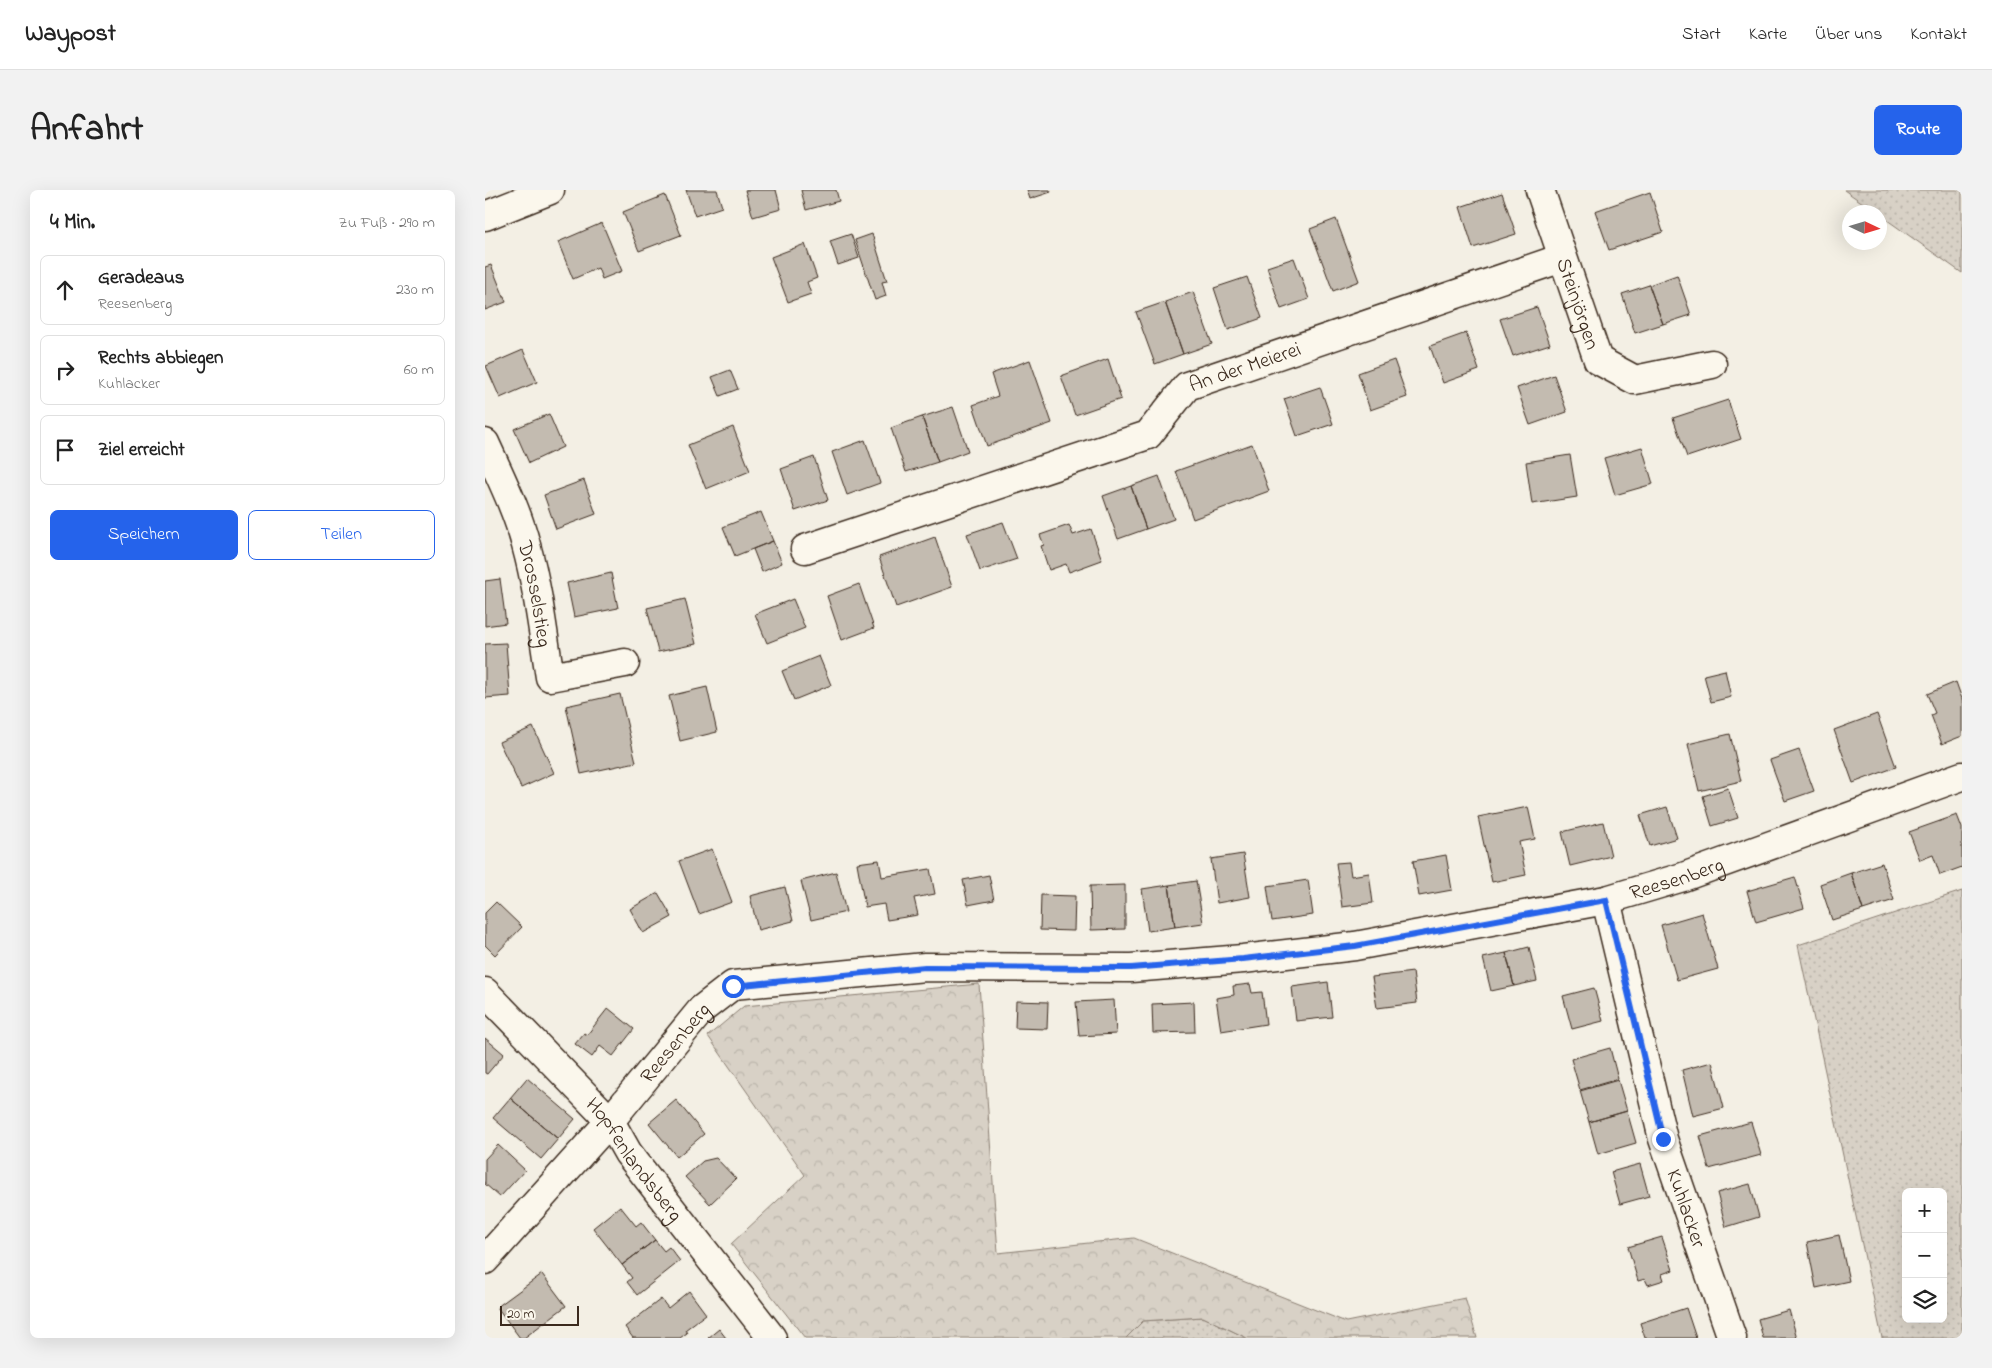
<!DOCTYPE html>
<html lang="de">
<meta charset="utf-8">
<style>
body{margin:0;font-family:"Indie Flower",sans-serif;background:#f2f2f2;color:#222}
.controls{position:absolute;right:15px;bottom:15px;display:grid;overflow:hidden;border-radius:8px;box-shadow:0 5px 20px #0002}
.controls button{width:45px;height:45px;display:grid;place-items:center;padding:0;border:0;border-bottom:1px solid #e0e0e0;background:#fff;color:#222;font:25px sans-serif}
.compass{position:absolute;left:1357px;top:15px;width:45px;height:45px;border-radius:50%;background:#fff;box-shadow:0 5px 20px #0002;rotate:94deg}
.scale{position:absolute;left:15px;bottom:12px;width:79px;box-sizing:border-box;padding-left:5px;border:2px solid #3b2a1e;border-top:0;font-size:14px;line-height:18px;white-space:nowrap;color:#3b2a1e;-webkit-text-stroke:4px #fbf7ec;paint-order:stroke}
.stop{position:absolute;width:15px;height:15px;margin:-11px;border:4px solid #2563eb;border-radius:50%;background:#fff}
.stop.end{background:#2563eb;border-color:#fff;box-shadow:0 1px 5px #0008}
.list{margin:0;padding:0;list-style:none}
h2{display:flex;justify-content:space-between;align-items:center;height:65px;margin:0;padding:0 20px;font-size:21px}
h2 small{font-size:16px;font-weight:400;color:#767676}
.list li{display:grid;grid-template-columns:32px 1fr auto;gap:15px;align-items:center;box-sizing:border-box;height:70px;margin:0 10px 10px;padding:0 10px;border:1px solid #e0e0e0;border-radius:8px}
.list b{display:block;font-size:19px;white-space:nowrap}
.list p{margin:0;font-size:16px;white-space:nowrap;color:#767676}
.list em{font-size:16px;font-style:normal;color:#767676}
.actions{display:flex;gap:10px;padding:15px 20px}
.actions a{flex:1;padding:11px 0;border:1px solid #2563eb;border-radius:8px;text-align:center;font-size:18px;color:#2563eb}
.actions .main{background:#2563eb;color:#fff}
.icon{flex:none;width:28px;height:28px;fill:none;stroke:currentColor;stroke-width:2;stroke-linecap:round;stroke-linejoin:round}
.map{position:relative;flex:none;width:1477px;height:1148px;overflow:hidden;border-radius:8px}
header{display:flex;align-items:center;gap:30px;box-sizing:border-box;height:70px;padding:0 25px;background:#fff;border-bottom:1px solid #e0e0e0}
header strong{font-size:24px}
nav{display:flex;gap:28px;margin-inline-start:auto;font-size:18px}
.intro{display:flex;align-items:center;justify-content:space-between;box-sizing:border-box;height:120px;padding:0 30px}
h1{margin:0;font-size:35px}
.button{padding:12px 22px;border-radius:8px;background:#2563eb;color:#fff;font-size:18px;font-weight:700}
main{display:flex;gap:30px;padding:0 30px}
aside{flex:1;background:#fff;border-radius:8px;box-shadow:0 5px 20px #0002}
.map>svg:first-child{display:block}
.green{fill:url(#green-dots);stroke:#8a7e72;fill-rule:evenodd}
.forest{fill:url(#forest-crowns);stroke:#8a7e72}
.building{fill:#c3bbb0;stroke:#3b2a1e}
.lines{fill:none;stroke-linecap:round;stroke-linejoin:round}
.minor-casing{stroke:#3b2a1e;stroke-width:31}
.minor{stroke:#fbf7ec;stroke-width:28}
.route{stroke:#2563eb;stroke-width:6}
.labels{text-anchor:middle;stroke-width:4;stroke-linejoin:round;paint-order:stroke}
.street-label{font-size:21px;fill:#3b2a1e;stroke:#fbf7ec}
</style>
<header>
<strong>Waypost</strong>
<nav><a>Start</a><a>Karte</a><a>Über uns</a><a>Kontakt</a></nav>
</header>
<div class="intro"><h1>Anfahrt</h1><a class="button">Route</a></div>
<main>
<aside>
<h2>4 Min.<small>Zu Fuß · 290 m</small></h2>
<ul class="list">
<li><svg class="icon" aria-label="ahead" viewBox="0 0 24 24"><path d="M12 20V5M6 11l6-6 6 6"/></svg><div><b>Geradeaus</b><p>Reesenberg</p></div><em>230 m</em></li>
<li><svg class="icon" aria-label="right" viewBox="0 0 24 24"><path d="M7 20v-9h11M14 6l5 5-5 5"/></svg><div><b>Rechts abbiegen</b><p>Kuhlacker</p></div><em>60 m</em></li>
<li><svg class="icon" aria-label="arrive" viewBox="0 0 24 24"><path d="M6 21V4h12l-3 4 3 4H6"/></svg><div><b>Ziel erreicht</b></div></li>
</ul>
<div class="actions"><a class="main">Speichern</a><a>Teilen</a></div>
</aside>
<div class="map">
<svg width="1477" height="1148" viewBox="0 0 1477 1148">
<defs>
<pattern id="green-dots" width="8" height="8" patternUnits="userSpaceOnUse" patternTransform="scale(1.25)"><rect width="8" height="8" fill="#d8d1c6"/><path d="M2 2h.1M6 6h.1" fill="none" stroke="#bab4aa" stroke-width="1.8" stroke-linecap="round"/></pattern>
<pattern id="forest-crowns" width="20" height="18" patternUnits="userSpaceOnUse" patternTransform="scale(1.25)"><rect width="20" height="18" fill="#d8d1c6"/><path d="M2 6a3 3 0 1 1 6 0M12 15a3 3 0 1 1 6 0" fill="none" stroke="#bab4aa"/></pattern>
</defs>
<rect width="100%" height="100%" fill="#f3efe4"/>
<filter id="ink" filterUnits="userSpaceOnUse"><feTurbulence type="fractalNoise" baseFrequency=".02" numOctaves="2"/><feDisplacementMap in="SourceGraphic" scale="10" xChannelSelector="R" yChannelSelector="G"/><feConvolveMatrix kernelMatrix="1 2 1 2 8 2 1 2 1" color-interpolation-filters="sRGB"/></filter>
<g filter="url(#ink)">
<path class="green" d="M1359 0H1477V83L1395 25 1394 22H1391Z
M1477 701V1148H1397L1313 755ZM1421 1002H1458V1129H1421Z
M718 1127 762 1148H641L657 1131Z"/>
<path class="forest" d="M494 794 513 1063 649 1048 861 1132 980 1108 992 1148H762L718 1127 658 1131 641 1148H320L246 1054 320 985 223 846 259 816Z"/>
<path class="building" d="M201 0H232L237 17 210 26Z
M260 0H291L296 19 268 27Z
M316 0H351L354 11 321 20Z
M542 0H565L566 2 545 9Z
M1165 2 1178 42 1124 60 1110 21Z
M1017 3 1031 44 988 58 975 17Z
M180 5 196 45 154 61 138 22Z
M851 29 874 91 848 101 825 39Z
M117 33 137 81 117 89 113 78 88 89 73 52Z
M366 44 374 68 353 75 345 51Z
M387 44 402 91 397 92 401 106 390 110 370 50Z
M320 54 332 88 322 92 326 104 303 112 286 67Z
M809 68 824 109 796 119 782 77Z
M6 75 21 112 0 120V77Z
M1192 85 1206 125 1178 134 1164 95Z
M762 87 777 128 743 140 729 98Z
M1164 95 1178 134 1150 143 1137 104Z
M708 102 727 154 698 164 680 112Z
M680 112 698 164 670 174 651 122Z
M1052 117 1065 154 1028 166 1015 129Z
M981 143 994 180 958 193 945 156Z
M38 160 52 192 15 208 1 176Z
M623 169 636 209 590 225 576 186Z
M545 170 567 233 502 256 488 215 513 206 506 184Z
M909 170 922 207 885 220 873 183Z
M245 180 253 199 235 206 227 187Z
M1069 185 1082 222 1045 235 1032 198Z
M835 197 848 234 812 246 799 209Z
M1243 210 1256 249 1202 267 1188 228Z
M468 217 483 261 453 272 437 227Z
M64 224 78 257 44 273 29 239Z
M437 227 453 272 421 282 406 238Z
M248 237 265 281 221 299 203 255Z
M380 250 395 293 362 305 347 262Z
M767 254 784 301 708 329 691 281Z
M1157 257 1168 294 1130 305 1119 268Z
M1085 265 1092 307 1047 314 1041 272Z
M329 267 343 310 310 321 296 279Z
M674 286 689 329 661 339 646 296Z
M99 290 111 324 71 339 59 305Z
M646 296 661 339 633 349 618 306Z
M276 322 288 351 250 366 238 337Z
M518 332 532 369 495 381 482 344Z
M584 335 588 345 606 339 617 370 584 382 581 374 564 380 556 356 559 355 555 345Z
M450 347 467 397 411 417 394 367Z
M288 351 297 373 277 382 268 359Z
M126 383 133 418 89 427 82 393Z
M15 389 21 433 0 436V391Z
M374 394 389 438 357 450 342 406Z
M200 409 211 454 173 462 162 418Z
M308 409 320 438 282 453 270 424Z
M21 453 25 506 0 508V454Z
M334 466 346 495 309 510 297 481Z
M1240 480 1246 507 1226 512 1219 485Z
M1471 492 1477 509V546L1457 554 1446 525 1450 523 1442 504Z
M222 497 232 542 195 551 184 506Z
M135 504 151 572 96 584 81 516Z
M1392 524 1411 577 1368 593 1349 540Z
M48 537 69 583 36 598 14 552Z
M1245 544 1256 591 1214 601 1203 554Z
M1314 560 1329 601 1300 611 1285 570Z
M1243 598 1253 628 1227 636 1218 606Z
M1043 617 1050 649 1034 652 1041 685 1007 692 993 627Z
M1182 617 1192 648 1165 656 1155 625Z
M1472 625 1477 638V677L1455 685 1448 665 1435 670 1424 642Z
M1118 632 1126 666 1085 676 1077 642Z
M227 659 247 712 214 724 194 671Z
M758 664 765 707 732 713 726 669Z
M961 665 967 700 934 706 928 671Z
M394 670 397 687 445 679 450 704 429 708 433 725 402 730 399 714 380 717 372 673Z
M864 672 866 686 884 683 888 713 857 717 851 673Z
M1397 673 1409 710 1378 720 1366 683Z
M351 682 361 722 326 730 316 691Z
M1366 683 1378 720 1347 730 1335 694Z
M504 685 509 710 483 715 478 690Z
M1310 687 1319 718 1271 732 1262 701Z
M823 690 828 725 787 731 782 696Z
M711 691 718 733 690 737 684 695Z
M640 695V739L606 740 605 696Z
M684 695 690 737 663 741 657 699Z
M300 697 308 731 273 740 265 706Z
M173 703 187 727 158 743 145 719Z
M556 705 590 706 589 741 555 740Z
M11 712 37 737 10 765 0 755V723Z
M1217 723 1233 779 1192 790 1176 735Z
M1044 757 1052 791 1029 796 1021 763Z
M1021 763 1029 796 1006 801 998 768Z
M928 782 932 813 892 818 887 787Z
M843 792 847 827 811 831 807 797Z
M765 794 767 803 777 802 781 834 736 841 731 808 749 805 748 796Z
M1109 798 1118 831 1087 839 1078 806Z
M629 810 631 844 594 846 591 812Z
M531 811 563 812 562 839 530 838Z
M709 812 710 842 668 843 667 814Z
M123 818 149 839 128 866 115 856 107 867 90 854 99 843 102 845Z
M0 848 19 864 2 884 0 883Z
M1125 858 1133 889 1095 900 1086 869Z
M1227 872 1239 918 1208 926 1197 880Z
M42 888 90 929 73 949 25 908Z
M1133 890 1142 921 1104 932 1095 901Z
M25 908 73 949 56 969 8 928Z
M191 910 219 944 192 967 164 933Z
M1142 921 1151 953 1113 964 1104 932Z
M1266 932 1276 965 1224 979 1215 946Z
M13 955 40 980 15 1007 0 994V969Z
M231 968 251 989 225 1014 200 987 218 971Z
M1155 974 1164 1006 1135 1014 1126 982Z
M1265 994 1274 1027 1241 1037 1232 1003Z
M135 1016 151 1036 156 1032 170 1050 137 1075 108 1038Z
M1354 1045 1364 1091 1331 1098 1322 1052Z
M1177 1047 1188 1080 1177 1084 1179 1090 1163 1095 1160 1089 1153 1091 1143 1057Z
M170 1050 179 1061 184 1057 195 1071 152 1105 142 1092 147 1088 137 1075Z
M57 1084 81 1116 39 1148H35L12 1117Z
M204 1101 221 1124 200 1140 202 1143 195 1148H148L140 1137 176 1109 183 1118Z
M1201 1118 1211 1148H1160L1155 1133Z
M1304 1120 1312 1148H1278L1273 1129Z
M234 1139 241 1148H223Z"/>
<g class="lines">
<g class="minor-casing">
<g id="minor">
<path id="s1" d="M1055 0 1113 170 1150 190 1227 174"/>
<path d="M0 26 65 0"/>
<path id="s2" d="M0 253C15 286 32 320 41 355 53 398 58 443 65 487L140 473"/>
<path id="s3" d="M320 359 663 245 702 196 1077 68"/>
<path id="s4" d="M1121 710 1178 949 1247 1148"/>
<path id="s5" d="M0 802 125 931 143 963 287 1148"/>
<path id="s6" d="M0 1070 125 931 217 819 248 795 440 777 646 778 758 769 870 756 1121 710 1198 687 1477 586"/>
</g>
</g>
<use href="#minor" class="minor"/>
</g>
</g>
<g class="lines" filter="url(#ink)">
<path class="route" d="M248 796 440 777 646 778 758 769 870 756 1121 710 1178 949"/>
</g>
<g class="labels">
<g class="street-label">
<text dy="7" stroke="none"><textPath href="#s1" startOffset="120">Steinjörgen</textPath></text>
<text dy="7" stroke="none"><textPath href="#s3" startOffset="485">An der Meierei</textPath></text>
<text dy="7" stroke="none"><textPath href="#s2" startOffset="160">Drosselstieg</textPath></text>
<text dy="7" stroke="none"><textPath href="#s6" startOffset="1324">Reesenberg</textPath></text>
<text dy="7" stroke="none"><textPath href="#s6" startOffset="289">Reesenberg</textPath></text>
<text dy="7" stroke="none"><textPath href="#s5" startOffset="225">Hopfenlandsberg</textPath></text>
<text dy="7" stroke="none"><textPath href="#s4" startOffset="319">Kuhlacker</textPath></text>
</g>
</g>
</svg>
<div class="controls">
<button>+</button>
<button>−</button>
<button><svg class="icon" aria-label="layers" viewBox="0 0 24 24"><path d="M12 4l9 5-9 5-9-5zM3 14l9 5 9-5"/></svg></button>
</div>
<svg class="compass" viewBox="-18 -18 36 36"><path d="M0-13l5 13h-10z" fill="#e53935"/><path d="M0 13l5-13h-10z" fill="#767676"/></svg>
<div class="scale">20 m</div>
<div class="stop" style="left:248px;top:796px"></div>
<div class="stop end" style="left:1178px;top:949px"></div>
</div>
</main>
